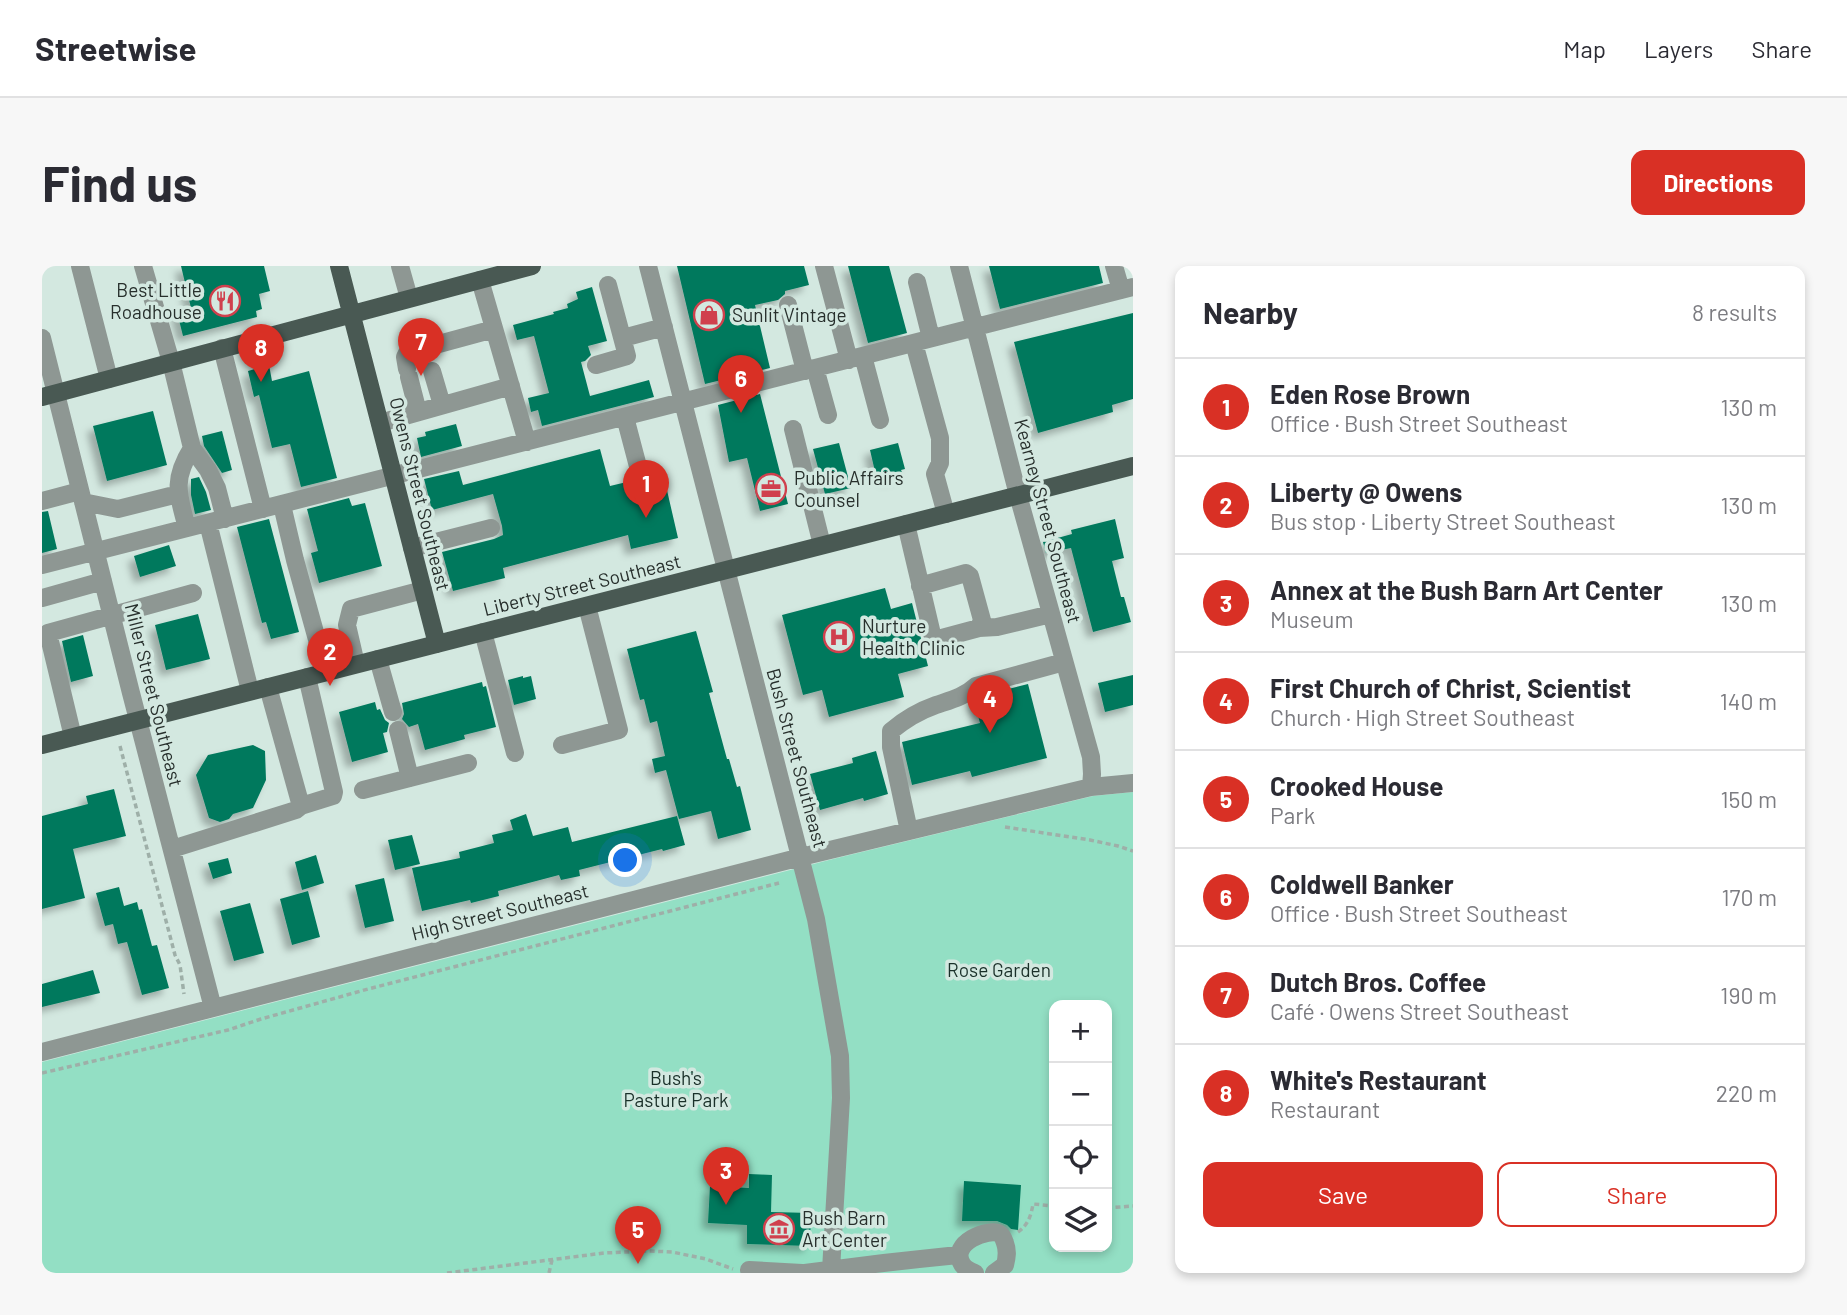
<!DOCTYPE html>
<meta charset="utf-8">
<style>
body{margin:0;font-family:Barlow,sans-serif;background:#f7f7f7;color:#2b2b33}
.controls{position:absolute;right:21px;bottom:21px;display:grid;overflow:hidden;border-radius:14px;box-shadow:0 4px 10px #0003}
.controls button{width:63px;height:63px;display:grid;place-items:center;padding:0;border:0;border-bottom:2px solid #e1e1e2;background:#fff;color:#2b2b33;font:35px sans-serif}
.you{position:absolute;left:584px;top:595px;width:24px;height:24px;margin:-18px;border:5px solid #fff;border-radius:50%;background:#1a73e8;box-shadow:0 0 0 10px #1a73e833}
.badge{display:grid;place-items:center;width:46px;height:46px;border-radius:50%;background:#d93025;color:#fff;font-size:23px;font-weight:700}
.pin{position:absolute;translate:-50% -58px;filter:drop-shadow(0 2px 4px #0008)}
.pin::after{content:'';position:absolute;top:37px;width:24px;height:21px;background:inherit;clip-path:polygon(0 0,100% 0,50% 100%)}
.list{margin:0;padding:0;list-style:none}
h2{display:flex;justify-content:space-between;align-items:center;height:91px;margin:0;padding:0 28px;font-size:30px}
h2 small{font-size:23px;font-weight:400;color:#7c7c81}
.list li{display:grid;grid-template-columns:46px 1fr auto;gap:21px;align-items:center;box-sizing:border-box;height:98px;padding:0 28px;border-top:2px solid #e1e1e2}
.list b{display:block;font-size:26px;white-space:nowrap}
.list p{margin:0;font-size:23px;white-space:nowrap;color:#7c7c81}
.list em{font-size:23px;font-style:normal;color:#7c7c81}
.actions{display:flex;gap:14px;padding:21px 28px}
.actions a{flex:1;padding:16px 0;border:2px solid #d93025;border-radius:14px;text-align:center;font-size:24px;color:#d93025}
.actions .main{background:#d93025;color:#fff}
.icon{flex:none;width:38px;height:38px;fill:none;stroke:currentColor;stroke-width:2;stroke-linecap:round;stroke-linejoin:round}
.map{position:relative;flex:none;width:1091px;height:1007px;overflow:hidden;border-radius:14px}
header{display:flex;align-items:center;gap:42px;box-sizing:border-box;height:98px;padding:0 35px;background:#fff;border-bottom:2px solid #e1e1e2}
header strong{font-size:33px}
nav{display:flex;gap:38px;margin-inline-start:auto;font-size:24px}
.intro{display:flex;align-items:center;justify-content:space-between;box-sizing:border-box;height:168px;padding:0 42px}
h1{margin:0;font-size:49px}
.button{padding:18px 32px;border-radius:14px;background:#d93025;color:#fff;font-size:24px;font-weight:700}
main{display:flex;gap:42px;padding:0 42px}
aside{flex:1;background:#fff;border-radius:14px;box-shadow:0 4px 10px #0003}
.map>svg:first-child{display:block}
.green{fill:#93dfc4;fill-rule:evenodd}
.building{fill:#03795d;filter:url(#shadow)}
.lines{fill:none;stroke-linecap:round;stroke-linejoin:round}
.path{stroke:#9eafa8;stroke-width:3.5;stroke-dasharray:5 3.5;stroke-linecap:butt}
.minor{stroke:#8e9793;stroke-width:18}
.major{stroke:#495953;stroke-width:18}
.labels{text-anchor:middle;stroke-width:7;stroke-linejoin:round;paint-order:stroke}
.poi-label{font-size:19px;fill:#272f2c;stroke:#d3e8e0;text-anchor:start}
.street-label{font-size:19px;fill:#272f2c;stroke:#d3e8e0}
.park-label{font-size:19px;fill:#1a3029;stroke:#d3e8e0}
</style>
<header>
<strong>Streetwise</strong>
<nav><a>Map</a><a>Layers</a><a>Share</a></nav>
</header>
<div class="intro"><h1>Find us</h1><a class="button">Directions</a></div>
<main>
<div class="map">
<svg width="1091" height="1007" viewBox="0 0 1091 1007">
<defs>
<filter id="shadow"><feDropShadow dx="-6" dy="6" stdDeviation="3.5" flood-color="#0004"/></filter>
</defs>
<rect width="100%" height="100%" fill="#d3e8e0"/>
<path class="green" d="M1091 526V1007H0V796L795 592 1051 530ZM1012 739H1065V981H1012Z"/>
<path class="building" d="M139 0H222L228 25 217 28 220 43 214 45 215 51 141 70 135 46 149 42Z
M635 0H762L767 19 743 25V28L736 34 713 39 728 102 663 118Z
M806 0H847L865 67 826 77Z
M947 0H1057L1061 17 958 43Z
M550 21 565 75 546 80 549 89 543 95 539 96 548 130 607 114 612 131 500 160 496 144 489 146 486 132 507 127 492 70 475 74 471 59 512 48 511 46 526 42 525 38 536 33 534 26Z
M1091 47V133L1070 139 1071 146 996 167 972 76Z
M227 99 230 115 267 105 295 212 259 221 248 178 230 182 217 129 212 131 206 105Z
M718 128 746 238 718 245 705 192 687 196 676 139Z
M111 145 125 199 65 215 51 160Z
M414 158 420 180 379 191 375 172 384 170 383 166Z
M180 165 190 204 180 207 162 180 160 170Z
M797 177 809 222 783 228 771 183Z
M856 177 863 203 859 204 861 209 845 213 843 208 834 210 828 184Z
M558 183 568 220 589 215 594 219H600L605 216 609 210 621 207 636 272 589 283 586 269 461 302 463 312 411 325 400 286 452 273 461 269 460 260 451 228 390 244 382 213 417 205 421 219Z
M157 211 164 226 169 244 153 248 149 229V213Z
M307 232 310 240 323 237 340 300 277 317 269 287 276 285 265 243Z
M6 245 15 283 0 287V246Z
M227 253 257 366 229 373 224 356 220 357 195 261Z
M1073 253 1082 292 1070 295 1079 331H1082L1089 356 1051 366 1029 282 1004 287 1001 276 1030 268 1029 264Z
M127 279 134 300 98 311 92 290Z
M843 322 849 343 870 337 886 400 856 408 862 431 787 451 780 424 761 429 740 349Z
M156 348 168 393 124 404 113 359Z
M654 365 671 426 667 427 685 493H687L695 521 698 520 709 564 676 573 669 545 637 553 624 504 613 507 610 493 623 490 615 455 608 457 602 433 598 434 585 383Z
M41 369 51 410 29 416 20 375Z
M1091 409V439L1063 446 1056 417Z
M481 410V412L489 410 494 433 472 439 466 414Z
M440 416 441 421 444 420 454 461 422 469 423 473 383 484 376 458 367 461 360 453 362 448 360 437Z
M986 418 1005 492 930 511 928 505 870 519 860 476 938 457 932 436 939 430Z
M333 436 335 444 338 443 343 454 347 457 345 466 341 467 346 486 310 496 297 446Z
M211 479 223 485 224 514 211 542 191 548 187 553 178 556 167 552 154 509 166 489Z
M834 485 846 528 822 535 821 532 778 544 768 508 811 497 810 492Z
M72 523 84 570 31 583 43 632 0 643V550L46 538 44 530Z
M484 548 491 570 526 561 530 576 635 550 643 579 621 585 620 583 537 604 538 610 519 614 517 609 456 625 457 630 429 637 428 634 380 645 370 602 418 592 417 586 452 577 450 569 471 564 468 554Z
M370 569 378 598 353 604 346 574Z
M274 589 282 617 260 624 253 596Z
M186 592 190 607 171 613 166 597Z
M342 612 352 655 323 662 313 619Z
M77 621 82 640 95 636 97 644 100 643 110 680 115 679 127 722 100 729 85 676 76 678 71 658 63 660 54 627Z
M266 625 278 671 250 679 238 633Z
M208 637 222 687 192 695 178 645Z
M51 704 58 727 0 741V718Z
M707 908 730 909 729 946 769 947 768 980 705 978V959L666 957 668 920 707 922Z
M922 915 979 919 976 964 969 963 965 959 955 955H920Z"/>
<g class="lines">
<path class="path" d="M78 480 133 689 138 699 142 728
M963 561 1048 574 1076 580 1091 585
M0 807 186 764 219 753 326 723 737 617
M1065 942 1091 940
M976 966C986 959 989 950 991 938L1012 940
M405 1007 562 987 607 985 630 986 664 993 691 1003
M507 1007 510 994"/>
<path class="minor" d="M38 0 67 113
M101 0 129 96 150 182 166 204 175 222 183 253
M358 0 367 32
M606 0 774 653 798 790 799 832 789 1004
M782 0 807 94
M917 0 976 229 1049 491 1050 508 1049 521
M1072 0 1079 24
M438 14 485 176
M875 16 889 72
M746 39 763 105
M0 72 89 427 171 742
M581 72 622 61
M872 77 898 172V197L893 208 904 248
M180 82 221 243
M821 90 838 154
M554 99 585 90 566 19
M773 102 786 149
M365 103 363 91 365 87 371 85 452 63
M390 105 400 139
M367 111 376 146
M583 151 598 208
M338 157 469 120
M751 163 780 279
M0 235 38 225
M41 236 76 243 128 230
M240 239 253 294 284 406
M166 257 208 425
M864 258 890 368 896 373 937 362 940 354 928 310 924 307 878 320
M145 262C136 228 130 214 150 182
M370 282 449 262
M0 299 1091 21
M0 332 61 315
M937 362 955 361 1009 348
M441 366 473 487
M336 393 351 446
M314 398 305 359 309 343 381 324
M226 421 259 540
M356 464 368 512
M31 471 6 367 151 327
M520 479 577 464 545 340
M321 524 426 497
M867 565 849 481V465C862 454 877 445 894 439 909 434 922 431 934 420L1022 396
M130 583 254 544 259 540 291 530 292 526 265 411
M0 786 759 591 1049 521 1091 517
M707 1004 760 1007
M763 1007C814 1000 865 994 916 989
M933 1007C927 1005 923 1003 920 998 907 977 947 961 958 968 961 970 962 974 963 977 966 985 965 991 963 999L952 1007"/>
<path class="major" d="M297 0 395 378
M0 131 490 0
M0 479 1091 200"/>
</g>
<defs>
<g id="restaurant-ring" transform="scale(1.575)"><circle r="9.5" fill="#d3e8e0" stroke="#d0404d" stroke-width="1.5"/><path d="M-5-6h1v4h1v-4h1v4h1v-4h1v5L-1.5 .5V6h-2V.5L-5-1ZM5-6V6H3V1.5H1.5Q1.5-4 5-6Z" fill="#d0404d"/></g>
<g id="shop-ring" transform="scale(1.575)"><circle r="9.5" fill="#d3e8e0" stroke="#d0404d" stroke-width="1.5"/><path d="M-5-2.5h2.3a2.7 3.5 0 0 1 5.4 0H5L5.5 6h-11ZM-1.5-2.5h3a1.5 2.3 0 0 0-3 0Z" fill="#d0404d"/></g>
<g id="office-ring" transform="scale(1.575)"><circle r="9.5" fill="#d3e8e0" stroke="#d0404d" stroke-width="1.5"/><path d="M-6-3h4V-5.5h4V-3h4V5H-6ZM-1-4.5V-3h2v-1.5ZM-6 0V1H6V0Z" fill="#d0404d"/></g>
<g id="hospital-ring" transform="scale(1.575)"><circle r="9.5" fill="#d3e8e0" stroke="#d0404d" stroke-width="1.5"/><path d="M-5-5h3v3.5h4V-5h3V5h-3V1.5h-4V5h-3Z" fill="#d0404d"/></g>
<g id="museum-ring" transform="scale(1.575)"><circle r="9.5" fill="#d3e8e0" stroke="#d0404d" stroke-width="1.5"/><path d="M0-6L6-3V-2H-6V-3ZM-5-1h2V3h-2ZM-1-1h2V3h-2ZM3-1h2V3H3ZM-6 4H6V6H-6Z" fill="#d0404d"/></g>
</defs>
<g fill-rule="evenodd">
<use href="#restaurant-ring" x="183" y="35"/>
<use href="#shop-ring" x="667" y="49"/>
<use href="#office-ring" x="729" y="223"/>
<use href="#hospital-ring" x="797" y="371"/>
<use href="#museum-ring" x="737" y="963"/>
</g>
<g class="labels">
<g class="poi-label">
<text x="160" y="31" text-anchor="end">Best Little<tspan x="160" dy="22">Roadhouse</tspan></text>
<text x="690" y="56">Sunlit Vintage</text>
<text x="752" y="219">Public Affairs<tspan x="752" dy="22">Counsel</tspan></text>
<text x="820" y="367">Nurture<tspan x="820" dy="22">Health Clinic</tspan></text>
<text x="760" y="959">Bush Barn<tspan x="760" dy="22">Art Center</tspan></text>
</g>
<g class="street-label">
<text transform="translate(378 228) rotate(76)" y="7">Owens Street Southeast</text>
<text transform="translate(1006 255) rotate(75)" y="7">Kearney Street Southeast</text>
<text transform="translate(540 319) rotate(-14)" y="7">Liberty Street Southeast</text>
<text transform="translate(112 429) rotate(76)" y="7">Miller Street Southeast</text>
<text transform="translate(755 492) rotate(75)" y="7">Bush Street Southeast</text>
<text transform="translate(458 646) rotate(-14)" y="7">High Street Southeast</text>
</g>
<g class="park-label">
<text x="957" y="711">Rose Garden</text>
<text x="634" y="819">Bush's<tspan x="634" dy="22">Pasture Park</tspan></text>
</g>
</g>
</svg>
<div class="controls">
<button>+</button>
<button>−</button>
<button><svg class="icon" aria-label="locate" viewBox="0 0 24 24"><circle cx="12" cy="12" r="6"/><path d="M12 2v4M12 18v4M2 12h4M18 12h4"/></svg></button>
<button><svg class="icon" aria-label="layers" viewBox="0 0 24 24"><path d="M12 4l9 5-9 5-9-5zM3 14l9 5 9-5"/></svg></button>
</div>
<div class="you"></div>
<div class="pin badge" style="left:604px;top:252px">1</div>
<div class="pin badge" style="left:288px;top:420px">2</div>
<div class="pin badge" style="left:684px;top:939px">3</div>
<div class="pin badge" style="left:948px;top:467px">4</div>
<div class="pin badge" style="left:596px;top:998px">5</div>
<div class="pin badge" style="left:699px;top:147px">6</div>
<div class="pin badge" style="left:379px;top:110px">7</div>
<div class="pin badge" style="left:219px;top:116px">8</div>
</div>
<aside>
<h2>Nearby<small>8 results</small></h2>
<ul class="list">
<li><span class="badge">1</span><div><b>Eden Rose Brown</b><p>Office · Bush Street Southeast</p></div><em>130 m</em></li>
<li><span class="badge">2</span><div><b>Liberty @ Owens</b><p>Bus stop · Liberty Street Southeast</p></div><em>130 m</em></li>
<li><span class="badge">3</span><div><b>Annex at the Bush Barn Art Center</b><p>Museum</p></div><em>130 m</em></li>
<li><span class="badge">4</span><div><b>First Church of Christ, Scientist</b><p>Church · High Street Southeast</p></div><em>140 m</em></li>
<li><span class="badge">5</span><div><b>Crooked House</b><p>Park</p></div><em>150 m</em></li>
<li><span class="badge">6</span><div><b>Coldwell Banker</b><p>Office · Bush Street Southeast</p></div><em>170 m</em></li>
<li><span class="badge">7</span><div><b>Dutch Bros. Coffee</b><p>Café · Owens Street Southeast</p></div><em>190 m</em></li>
<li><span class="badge">8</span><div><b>White's Restaurant</b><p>Restaurant</p></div><em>220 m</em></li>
</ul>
<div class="actions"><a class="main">Save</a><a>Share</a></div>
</aside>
</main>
